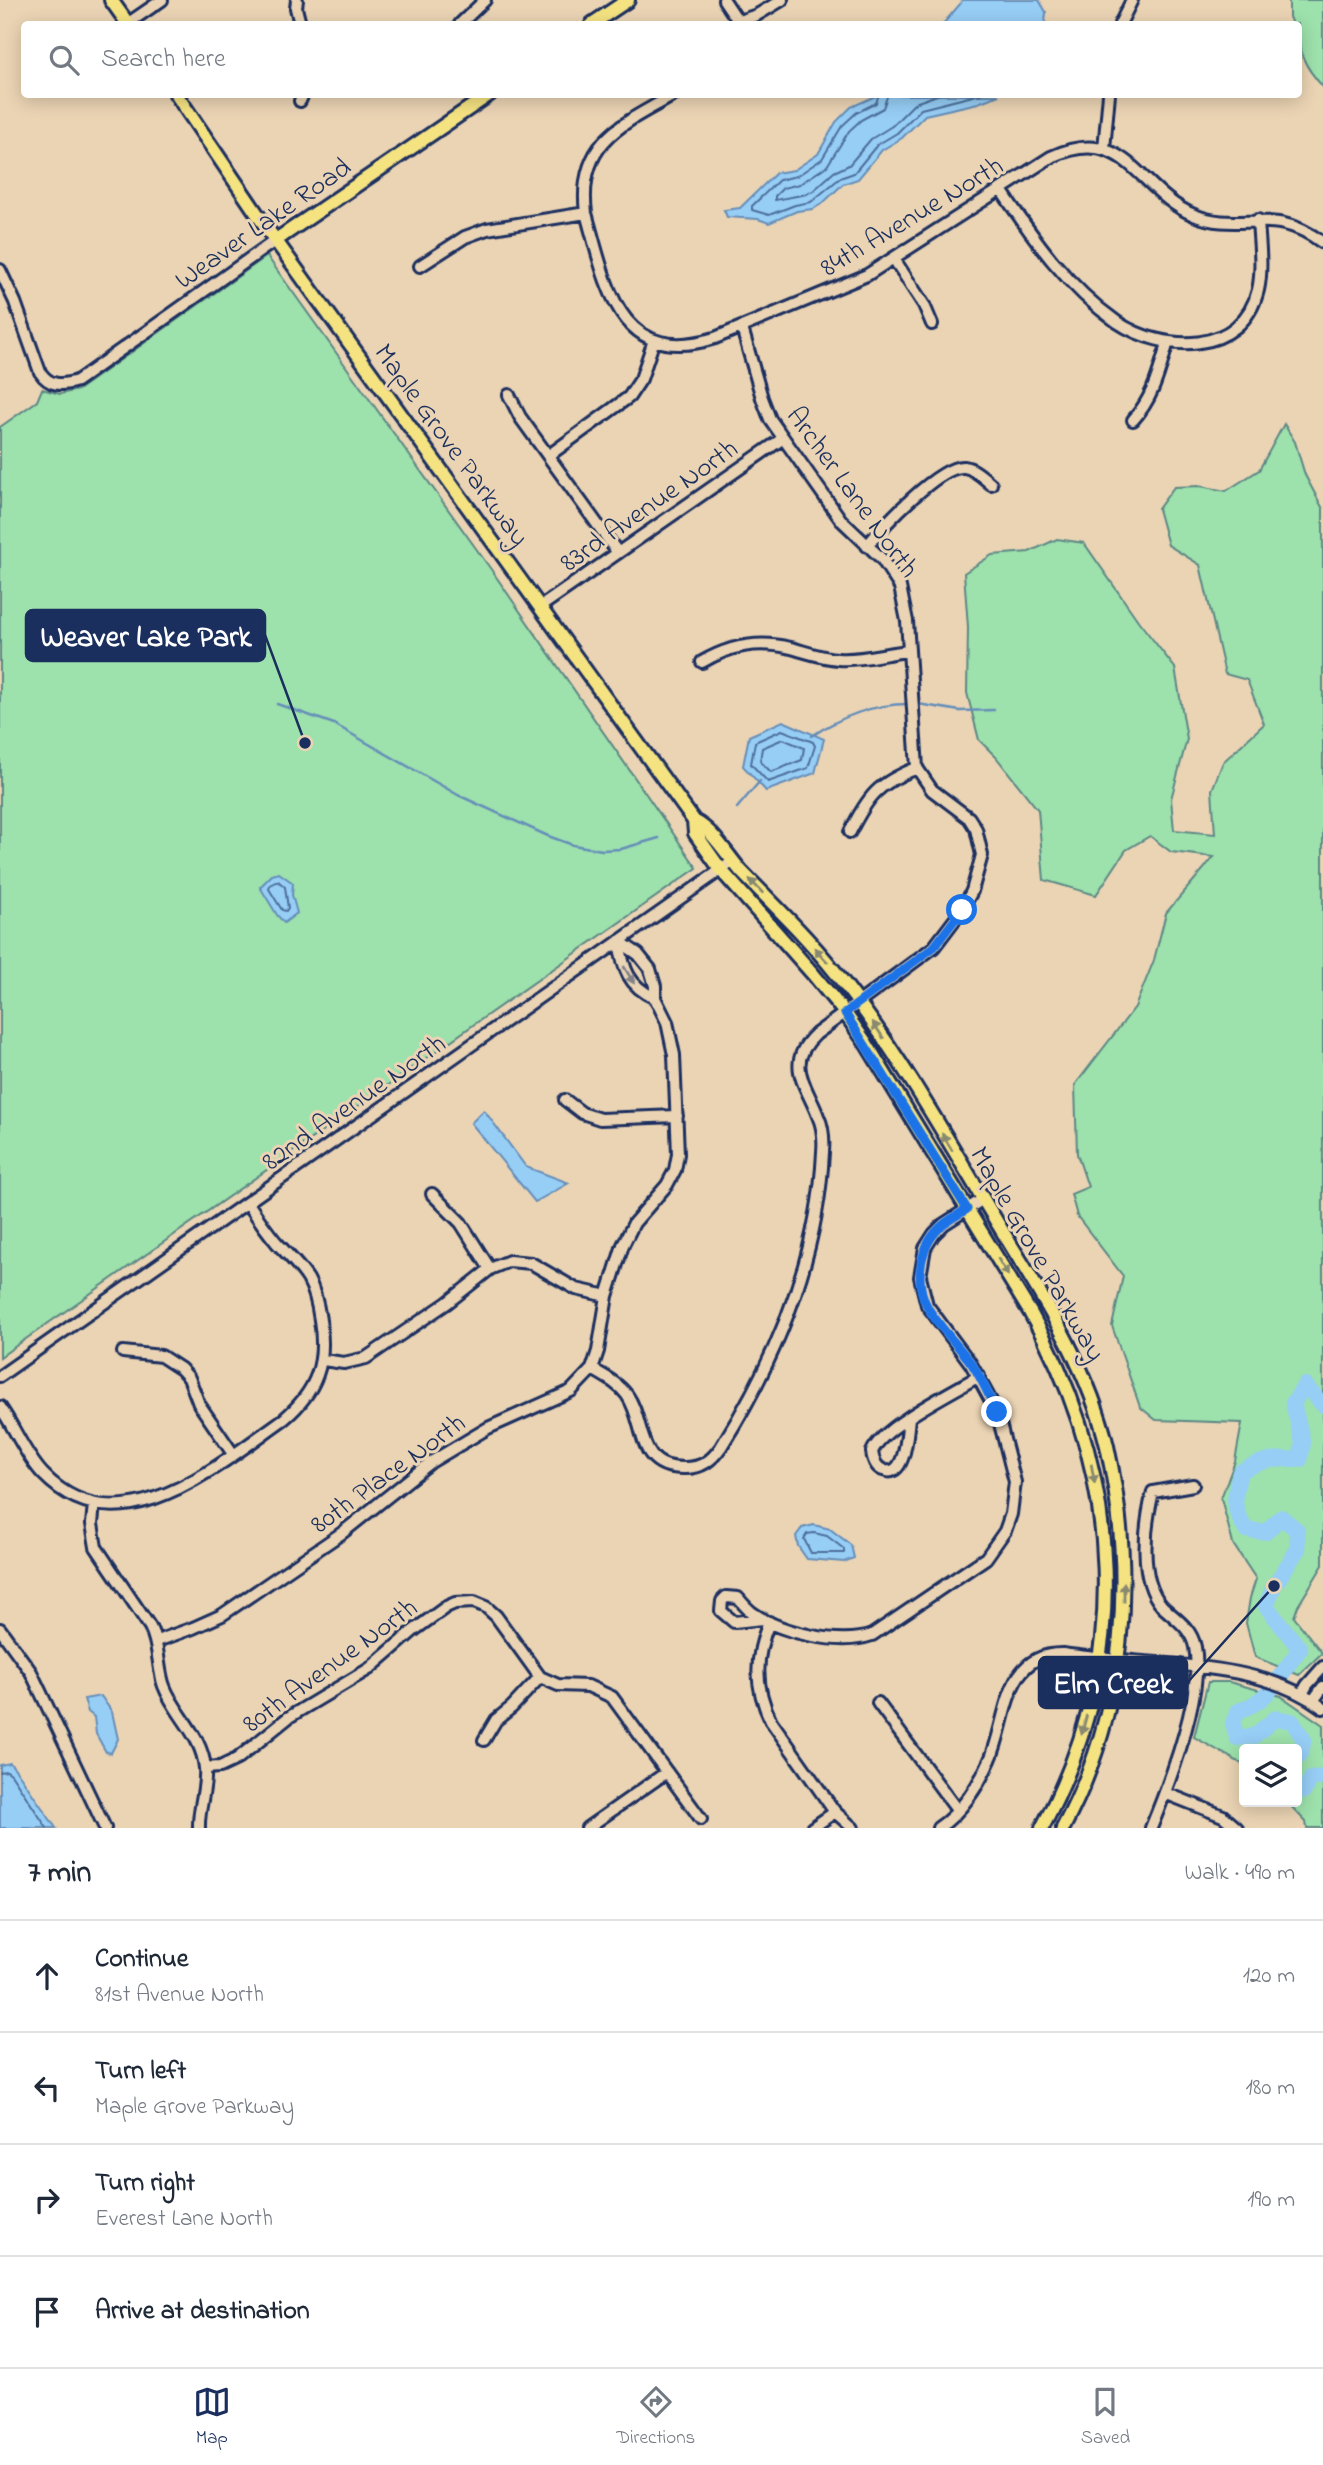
<!DOCTYPE html>
<meta charset="utf-8">
<style>
body{margin:0;font-family:"Indie Flower",sans-serif;background:#f2f2f3;color:#1f2937}
.controls{position:absolute;right:21px;bottom:21px;display:grid;overflow:hidden;border-radius:7px;box-shadow:0 4px 18px #0003}
.controls button{width:63px;height:63px;display:grid;place-items:center;padding:0;border:0;border-bottom:2px solid #e0e1e3;background:#fff;color:#1f2937;font:35px sans-serif}
.stop{position:absolute;width:21px;height:21px;margin:-16px;border:5px solid #1a73e8;border-radius:50%;background:#fff}
.stop.end{background:#1a73e8;border-color:#fff;box-shadow:0 2px 7px #0008}
.list{margin:0;padding:0;list-style:none}
h2{display:flex;justify-content:space-between;align-items:center;height:91px;margin:0;padding:0 28px;font-size:30px}
h2 small{font-size:23px;font-weight:400;color:#747a83}
.list li{display:grid;grid-template-columns:46px 1fr auto;gap:21px;align-items:center;box-sizing:border-box;height:112px;padding:0 28px;border-top:2px solid #e0e1e3}
.list b{display:block;font-size:26px;white-space:nowrap}
.list p{margin:0;font-size:23px;white-space:nowrap;color:#747a83}
.list em{font-size:23px;font-style:normal;color:#747a83}
.icon{flex:none;width:38px;height:38px;fill:none;stroke:currentColor;stroke-width:2;stroke-linecap:round;stroke-linejoin:round}
.map{position:relative;flex:none;width:1323px;height:1828px;overflow:hidden}
.search{position:absolute;background:#fff;box-shadow:0 4px 18px #0003;left:21px;right:21px;top:21px;height:77px;display:flex;align-items:center;gap:18px;box-sizing:border-box;padding:0 24px;border-radius:7px;color:#747a83;font-size:26px}
.sheet{height:539px;background:#fff}
nav{display:flex;justify-content:space-around;align-items:center;box-sizing:border-box;height:98px;border-top:2px solid #e0e1e3;background:#fff;font-size:19px;color:#747a83}
nav a{display:grid;justify-items:center;gap:4px}
nav .on{color:#1b2f5e}
.map>svg:first-child{display:block}
.green{fill:#9de1ac;stroke:#5c8885;stroke-width:2}
.water{fill:#97cef6;stroke:#658eb9;stroke-width:2}
.lines{fill:none;stroke-linecap:round;stroke-linejoin:round}
.shore{stroke:#4d6f9b;stroke-width:2}
.stream{stroke:#658eb9;stroke-width:2.5}
.river{stroke:#97cef6;stroke-width:16}
.minor-casing{stroke:#1b2f5e;stroke-width:16}
.major-casing{stroke:#1b2f5e;stroke-width:18}
.minor{stroke:#ebd4b4;stroke-width:10}
.major{stroke:#f5e382;stroke-width:12}
.oneway{fill:#888970}
.oneway2{fill:#838289}
.route{stroke:#1a73e8;stroke-width:9}
.labels{text-anchor:middle;stroke-width:6;stroke-linejoin:round;paint-order:stroke}
.street-label{font-size:28px;fill:#1b2f5e;stroke:#ebd4b4}
.leader{fill:none;stroke:#1b2f5e;stroke-width:2.5}
.callout-dot{fill:#1b2f5e;stroke:#ebd4b4;stroke-width:2.5}
.callout{fill:#1b2f5e;stroke:#1b2f5e;stroke-width:2.5}
.callout-label{font-size:30px;text-anchor:middle;font-weight:bold;fill:#fff}
</style>
<div class="map">
<svg width="1323" height="1828" viewBox="0 0 1323 1828">
<rect width="100%" height="100%" fill="#ebd4b4"/>
<filter id="ink" filterUnits="userSpaceOnUse"><feTurbulence type="fractalNoise" baseFrequency=".0143" numOctaves="2"/><feDisplacementMap in="SourceGraphic" scale="14" xChannelSelector="R" yChannelSelector="G"/><feConvolveMatrix kernelMatrix="1 2 1 2 8 2 1 2 1" color-interpolation-filters="sRGB"/></filter>
<g filter="url(#ink)">
<path class="green" d="M1289 0H1323V87C1304 66 1298 53 1298 24H1292L1289 17Z
M267 256 490 568 697 868 0 1357V427L37 401 42 389 60 394 78 390Z
M1284 424 1295 442 1305 475 1323 509V1565L1298 1606 1294 1617 1322 1653 1299 1675 1255 1657 1246 1623 1250 1598 1256 1579 1233 1544 1221 1498 1235 1461 1242 1423 1156 1420 1140 1407 1112 1326 1123 1276 1077 1216 1071 1194 1088 1187 1077 1154 1075 1085 1135 1007 1154 960 1166 913 1214 857 1171 852 1150 836 1126 850 1096 895 1044 880 1038 810 996 757 979 740 967 693 968 627 964 573 992 555 1029 552 1057 539 1084 543 1139 622 1175 668 1187 739 1171 799 1174 830 1215 834 1212 790 1223 762 1264 724 1247 680 1225 674 1200 565 1168 545 1158 509 1174 487 1200 486 1226 491 1259 470Z
M1208 1682H1229L1281 1696 1323 1725V1828H1307L1306 1822 1287 1802H1297V1749H1244V1765L1194 1737Z"/>
<path class="water" d="M962 0H1039L1046 12 1045 24H943L961 3Z
M878 95H999L978 103 925 115 902 138 882 150 858 179 843 184 823 203 813 209 797 211 769 223 758 219 727 217 724 210 740 208 776 173 794 170 818 154 836 122 851 107Z
M783 721 824 739 815 773 766 791 743 766 749 736Z
M279 873 293 883 292 895 297 913 284 923 277 915 260 887 272 875Z
M484 1110 526 1167 569 1183 535 1202 471 1123Z
M814 1525 830 1529 851 1545 854 1558 844 1562 807 1559 798 1546 796 1536 802 1528Z
M101 1696 112 1712 118 1739 111 1753 106 1752 96 1734 94 1717 88 1712 84 1699Z
M10 1763 16 1770 56 1828H0V1765Z"/>
<g class="lines">
<path class="shore" d="M879 94 876 103 856 113 842 126 822 159 797 176 779 180 752 206V210L769 215 795 205 811 202 840 178 854 173 877 145 897 133 921 109 981 94
M888 94 883 108 861 120 849 131 827 166 800 184 783 188 775 196V200L807 194 814 190 834 172 849 165 871 139 892 126 915 103 940 94
M782 730 813 742 815 746 808 768 768 782 751 764 755 742Z
M783 739 804 748 802 760 771 772 760 761 762 748Z
M278 881 285 887 288 908 286 911 282 910 269 889 270 885Z
M814 1533 827 1536 844 1549V1553H811L804 1539 807 1534Z
M0 1772 7 1771 11 1774 47 1828"/>
<path class="stream" d="M277 704 334 724 458 795 548 836 573 845 602 850 621 849 659 838
M918 704 960 711 994 710
M812 736C840 717 874 704 908 704
M737 808 760 781"/>
<path class="river" d="M1297 1757 1300 1754 1304 1740 1292 1721 1276 1718 1254 1736 1237 1738 1233 1723 1238 1711C1272 1700 1279 1675 1300 1649L1266 1606 1274 1586 1298 1549 1297 1530 1281 1517 1266 1532 1246 1530C1231 1506 1234 1498 1240 1472 1261 1459 1277 1458 1300 1460L1303 1443 1293 1403 1305 1385 1323 1405
M1297 1787 1304 1791 1311 1779 1323 1777"/>
<g class="minor-casing">
<path id="minor" d="M297 0 296 8 300 24
M724 0 740 24
M739 21 757 15 782 0
M127 24 162 0
M460 24 485 0
M1120 24 1132 0
M676 94C622 124 577 142 586 213 606 283 618 368 715 338L867 275 1051 157C1126 122 1138 192 1194 215 1240 234 1273 204 1323 243
M300 101 303 94
M1104 149 1109 94
M1001 190C1034 239 1067 287 1117 322 1163 353 1242 356 1258 290 1263 268 1259 242 1258 220
M894 259 924 305 932 324
M420 266 465 237 487 229 586 213
M0 270 15 302 40 372C49 386 61 386 77 381L276 240
M509 395 520 417 618 553
M1133 420C1154 397 1159 371 1168 342
M548 456 629 397 641 379 654 340
M867 546C882 527 939 465 964 467 974 468 984 478 991 484
M540 607 782 439
M702 662C731 645 759 640 791 648 806 652 822 658 838 659 862 661 885 653 909 651
M850 832C868 796 878 783 917 768
M619 941C623 968 628 986 655 998
M565 1100 582 1113 600 1119 677 1116
M432 1194 461 1223 490 1269
M123 1352 161 1356 181 1369 189 1378 199 1404 233 1454
M323 1360 344 1363 366 1358 447 1303 490 1269 509 1261 531 1263 576 1289 607 1296
M592 1369C604 1376 618 1383 627 1395 647 1423 634 1469 685 1468 702 1468 712 1460 721 1447 776 1359 818 1258 823 1152 824 1140 823 1127 818 1116 806 1084 784 1064 816 1034L934 947 962 910 972 891 982 855 976 829 969 818 932 790 917 768 907 621 900 587 882 559 841 520 770 419 762 398 742 328
M0 1376 732 862
M0 1407C15 1428 25 1455 43 1474 119 1553 218 1465 284 1419 317 1391 327 1362 320 1320 318 1306 315 1291 308 1279 299 1265 287 1254 276 1242 266 1230 257 1217 248 1203
M909 1418C907 1432 906 1480 883 1470 875 1467 873 1459 872 1452 881 1427 954 1391 979 1376
M94 1504 92 1524 96 1547 150 1627C160 1646 157 1667 164 1686 175 1715 202 1735 205 1768 207 1788 198 1808 199 1828
M763 1619 734 1622 721 1611 722 1601 726 1597 738 1598C743 1604 748 1610 754 1614 782 1633 840 1646 872 1635L986 1558 1005 1531 1011 1514 1015 1482 997 1412 971 1364 927 1305 920 1277 925 1248 934 1234 944 1224 983 1199
M769 1622C755 1657 754 1686 771 1721L835 1812 853 1828
M0 1629 31 1672 105 1828
M157 1641 193 1628 222 1615 342 1533 431 1462 488 1428 571 1391 592 1369 598 1351 607 1296 623 1245 634 1223 667 1185 675 1170 678 1154 674 1055 667 1022 655 998V986L650 969 638 954 619 941
M1302 1694 1307 1685 1323 1667
M1313 1701 1323 1687
M878 1703 957 1810
M484 1740 496 1720 512 1707 540 1677
M205 1768 220 1767 237 1759 289 1717 369 1669 413 1631 446 1607 455 1603 474 1602 486 1607 496 1616 540 1677 558 1685 588 1686 612 1697 701 1819
M1165 1793 1223 1816 1237 1828
M587 1828 667 1772
M812 1828 835 1812
M938 1828C961 1813 979 1785 990 1760 1008 1720 1003 1653 1063 1654 1146 1667 1255 1657 1323 1708
M1151 1828C1169 1784 1204 1693 1195 1647 1191 1627 1175 1619 1162 1606 1138 1579 1145 1524 1153 1492L1193 1485"/>
</g>
<g class="major-casing">
<path id="major" d="M111 0 128 24
M592 24 628 0
M176 94 268 230 694 821C714 831 726 854 741 871 777 908 815 944 846 986 903 1060 950 1144 998 1224 1041 1295 1088 1365 1107 1446 1136 1575 1126 1710 1063 1828
M276 240 490 94
M694 821 695 833 721 870 813 974 845 1013 866 1043 1030 1312C1123 1476 1132 1661 1042 1828"/>
</g>
<use href="#minor" class="minor"/>
<use href="#major" class="major"/>
</g>
<defs><path id="oneway-solid" d="M-6-.8H1V-3.2L6.5 0L1 3.2V.8H-6Z" transform="scale(1.75)"/></defs>
<g class="oneway">
<use href="#oneway-solid" transform="translate(756 886) rotate(-134)"/>
<use href="#oneway-solid" transform="translate(821 955) rotate(-132)"/>
<use href="#oneway-solid" transform="translate(878 1030) rotate(-123)"/>
<use href="#oneway-solid" transform="translate(947 1142) rotate(-121)"/>
<use href="#oneway-solid" transform="translate(1003 1267) rotate(59)"/>
<use href="#oneway-solid" transform="translate(1093 1474) rotate(80)"/>
<use href="#oneway-solid" transform="translate(1124 1592) rotate(-90)"/>
<use href="#oneway-solid" transform="translate(1084 1725) rotate(105)"/>
</g>
<use class="oneway2" href="#oneway-solid" transform="translate(629 975) rotate(59)"/>
</g>
<g class="lines" filter="url(#ink)">
<path class="route" d="M962 910 934 947 845 1013 967 1209C960 1214 951 1218 944 1224 920 1243 913 1281 928 1308 940 1328 958 1345 972 1364 982 1379 989 1396 997 1412"/>
</g>
<g class="labels">
<g class="street-label">
<text transform="translate(911 215) rotate(-31)" y="10">84th Avenue North</text>
<text transform="translate(262 222) rotate(-35)" y="10">Weaver Lake Road</text>
<text transform="translate(453 444) rotate(54)" y="10">Maple Grove Parkway</text>
<text transform="translate(854 491) rotate(54)" y="10">Archer Lane North</text>
<text transform="translate(648 504) rotate(-35)" y="10">83rd Avenue North</text>
<text transform="translate(353 1101) rotate(-35)" y="10">82nd Avenue North</text>
<text transform="translate(1039 1253) rotate(60)" y="10">Maple Grove Parkway</text>
<text transform="translate(387 1472) rotate(-36)" y="10">80th Place North</text>
<text transform="translate(329 1664) rotate(-36)" y="10">80th Avenue North</text>
</g>
</g>
<path class="leader" d="M305 743L265 635M1274 1586L1187 1683"/>
<g class="callout-dot">
<circle cx="305" cy="743" r="7"/>
<circle cx="1274" cy="1586" r="7"/>
</g>
<g class="callout">
<rect x="26" y="610" width="239" height="51" rx="7"/>
<rect x="1039" y="1657" width="148" height="51" rx="7"/>
</g>
<g class="callout-label">
<text x="146" y="646">Weaver Lake Park</text>
<text x="1113" y="1693">Elm Creek</text>
</g>
</svg>
<div class="controls">
<button><svg class="icon" aria-label="layers" viewBox="0 0 24 24"><path d="M12 4l9 5-9 5-9-5zM3 14l9 5 9-5"/></svg></button>
</div>
<div class="stop" style="left:962px;top:910px"></div>
<div class="stop end" style="left:997px;top:1412px"></div>
<div class="search"><svg class="icon" aria-label="search" viewBox="0 0 24 24"><circle cx="10" cy="10" r="6"/><path d="M15 15l6 6"/></svg>Search here</div>
</div>
<section class="sheet">
<h2>7 min<small>Walk · 490 m</small></h2>
<ul class="list">
<li><svg class="icon" aria-label="ahead" viewBox="0 0 24 24"><path d="M12 20V5M6 11l6-6 6 6"/></svg><div><b>Continue</b><p>81st Avenue North</p></div><em>120 m</em></li>
<li><svg class="icon" aria-label="left" viewBox="0 0 24 24"><path d="M17 20v-9H6M10 6l-5 5 5 5"/></svg><div><b>Turn left</b><p>Maple Grove Parkway</p></div><em>180 m</em></li>
<li><svg class="icon" aria-label="right" viewBox="0 0 24 24"><path d="M7 20v-9h11M14 6l5 5-5 5"/></svg><div><b>Turn right</b><p>Everest Lane North</p></div><em>190 m</em></li>
<li><svg class="icon" aria-label="arrive" viewBox="0 0 24 24"><path d="M6 21V4h12l-3 4 3 4H6"/></svg><div><b>Arrive at destination</b></div></li>
</ul>
</section>
<nav>
<a class="on"><svg class="icon" aria-label="map" viewBox="0 0 24 24"><path d="M3 6l6-2 6 2 6-2v14l-6 2-6-2-6 2zM9 4v14M15 6v14"/></svg>Map</a>
<a><svg class="icon" aria-label="directions" viewBox="0 0 24 24"><path d="M12 3l9 9-9 9-9-9zM9 14v-3h6M13 9l2 2-2 2"/></svg>Directions</a>
<a><svg class="icon" aria-label="saved" viewBox="0 0 24 24"><path d="M7 4h10v16l-5-4-5 4z"/></svg>Saved</a>
</nav>
